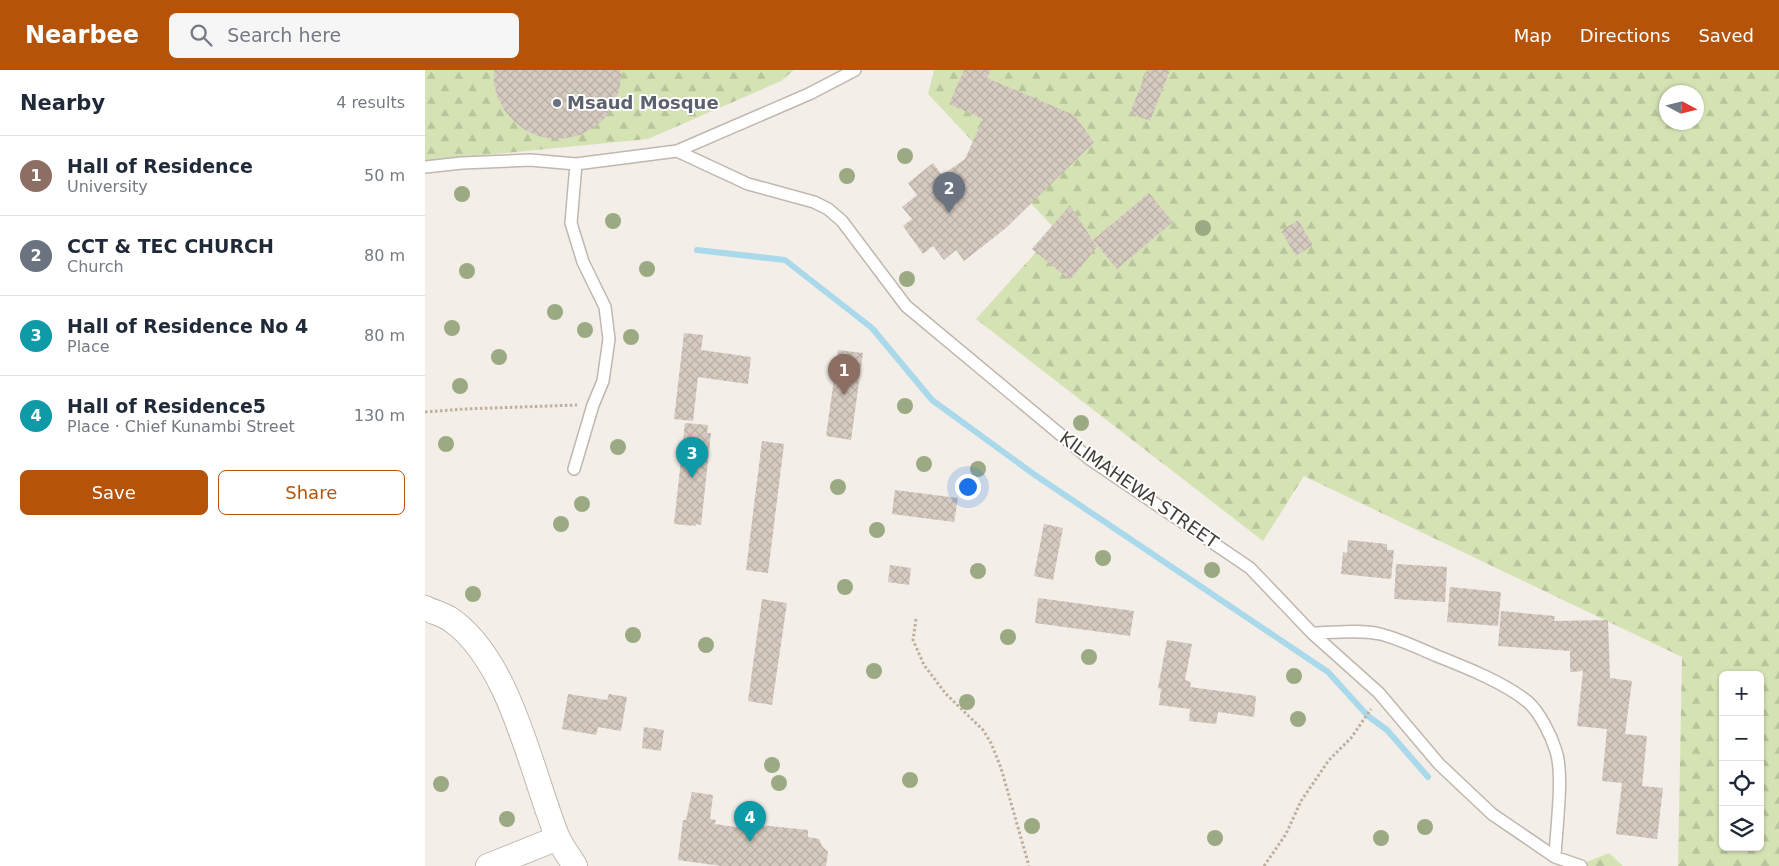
<!DOCTYPE html>
<meta charset="utf-8">
<style>
body{margin:0;font-family:"DejaVu Sans",sans-serif;background:#f6f6f7;color:#1f2937}
.controls{position:absolute;right:15px;bottom:15px;display:grid;overflow:hidden;border-radius:8px;box-shadow:0 1px 4px #0004}
.controls button{width:45px;height:45px;display:grid;place-items:center;padding:0;border:0;border-bottom:1px solid #e0e1e3;background:#fff;color:#1f2937;font:25px sans-serif}
.compass{position:absolute;left:1234px;top:15px;width:45px;height:45px;border-radius:50%;background:#fff;box-shadow:0 1px 4px #0004;rotate:97deg}
.you{position:absolute;left:542px;top:416px;width:18px;height:18px;margin:-12px;border:4px solid #fff;border-radius:50%;background:#1a73e8;box-shadow:0 0 0 8px #1a73e833}
.badge{display:grid;place-items:center;width:32px;height:32px;border-radius:50%;background:#b45309;color:#fff;font-size:16px;font-weight:700}
.pin{position:absolute;translate:-50% -41px;filter:drop-shadow(0 1px 2px #0008)}
.pin::after{content:'';position:absolute;top:26px;width:18px;height:15px;background:inherit;clip-path:polygon(0 0,100% 0,50% 100%)}
.list{margin:0;padding:0;list-style:none}
h2{display:flex;justify-content:space-between;align-items:center;height:65px;margin:0;padding:0 20px;font-size:21px}
h2 small{font-size:16px;font-weight:400;color:#747a83}
.list li{display:grid;grid-template-columns:32px 1fr auto;gap:15px;align-items:center;box-sizing:border-box;height:80px;padding:0 20px;border-top:1px solid #e0e1e3}
.list b{display:block;font-size:19px;white-space:nowrap}
.list p{margin:0;font-size:16px;white-space:nowrap;color:#747a83}
.list em{font-size:16px;font-style:normal;color:#747a83}
.actions{display:flex;gap:10px;padding:15px 20px}
.actions a{flex:1;padding:11px 0;border:1px solid #b45309;border-radius:8px;text-align:center;font-size:18px;color:#b45309}
.actions .main{background:#b45309;color:#fff}
.icon{flex:none;width:28px;height:28px;fill:none;stroke:currentColor;stroke-width:2;stroke-linecap:round;stroke-linejoin:round}
.map{position:relative;flex:none;width:1354px;height:796px;overflow:hidden}
header{display:flex;align-items:center;gap:30px;box-sizing:border-box;height:70px;padding:0 25px;background:#b45309;color:#fff}
header strong{font-size:24px}
nav{display:flex;gap:28px;margin-inline-start:auto;font-size:18px}
.search{width:350px;height:45px;background:#f6f6f7;display:flex;align-items:center;gap:12px;box-sizing:border-box;padding:0 18px;border-radius:8px;color:#747a83;font-size:19px}
main{display:flex}
aside{flex:1;background:#fff}
.map>svg:first-child{display:block}
.forest{fill:url(#forest-firs);fill-rule:evenodd}
.lines{fill:none;stroke-linecap:round;stroke-linejoin:round}
.stream{stroke:#a9d9ea;stroke-width:6}
.building{fill:url(#building-cross-hatch)}
.lane-casing{stroke:#c0b7ae;stroke-width:14}
.street-casing{stroke:#c0b7ae;stroke-width:26}
.path{stroke:#beae9e;stroke-width:3;stroke-dasharray:2.5 2.5;stroke-linecap:butt}
.lane{stroke:#fff;stroke-width:11}
.street{stroke:#fff;stroke-width:24}
.tree{fill:#9baa82}
.worship-dot{fill:#6b7280;stroke:#fff;stroke-width:2}
.labels{text-anchor:middle;stroke-width:4;stroke-linejoin:round;paint-order:stroke}
.worship-label{font-size:18px;font-weight:bold;fill:#5b616d;stroke:#fff;text-anchor:start}
.street-label{font-size:18px;fill:#453e37;stroke:#fff}
</style>
<header>
<strong>Nearbee</strong>
<div class="search"><svg class="icon" aria-label="search" viewBox="0 0 24 24"><circle cx="10" cy="10" r="6"/><path d="M15 15l6 6"/></svg>Search here</div>
<nav><a>Map</a><a>Directions</a><a>Saved</a></nav>
</header>
<main>
<aside>
<h2>Nearby<small>4 results</small></h2>
<ul class="list">
<li><span class="badge" style="background:#8d6e63">1</span><div><b>Hall of Residence</b><p>University</p></div><em>50 m</em></li>
<li><span class="badge" style="background:#6b7280">2</span><div><b>CCT &amp; TEC CHURCH</b><p>Church</p></div><em>80 m</em></li>
<li><span class="badge" style="background:#0f9aa8">3</span><div><b>Hall of Residence No 4</b><p>Place</p></div><em>80 m</em></li>
<li><span class="badge" style="background:#0f9aa8">4</span><div><b>Hall of Residence5</b><p>Place · Chief Kunambi Street</p></div><em>130 m</em></li>
</ul>
<div class="actions"><a class="main">Save</a><a>Share</a></div>
</aside>
<div class="map">
<svg width="1354" height="796" viewBox="0 0 1354 796">
<defs>
<pattern id="forest-firs" width="22" height="20" patternUnits="userSpaceOnUse" patternTransform="scale(1.25)"><rect width="22" height="20" fill="#d5e3b4"/><path d="M5 1l3.5 6h-7zM16 11l3.5 6h-7z" fill="#b8c49b"/></pattern>
<pattern id="building-cross-hatch" width="8" height="8" patternUnits="userSpaceOnUse" patternTransform="scale(1.25)"><rect width="8" height="8" fill="#d6cbc1"/><path d="M0 0l8 8M0 8l8-8" fill="none" stroke="#b9afa6"/></pattern>
</defs>
<rect width="100%" height="100%" fill="#f3eee8"/>
<path class="forest" d="M0 0H369L356 11 223 69 0 91Z
M509 0H1354V796H1253L1257 587 879 406 838 471 551 249 631 160 503 24ZM1242 22H1272V52H1242ZM1298 605H1335V777H1298Z
M1184 783 1198 796H1152Z"/>
<g class="lines">
<path class="stream" d="M272 180 360 190 447 258 507 330 610 405 903 602 943 646 962 660 1003 707"/>
</g>
<path class="building" d="M69 0H196V10L193 24 187 37 179 49 168 58 155 65 142 68 127 69 113 66 100 60 89 51 80 41 73 28 69 14Z
M539 0H566L562 8 649 45 669 72 581 158 539 191 531 180 519 190 508 176 498 184 478 156 487 149 477 137 492 125 483 113 508 93 517 105 540 89 558 49 524 34Z
M722 0H745L725 51 705 43Z
M724 123 748 152 692 199 668 170Z
M645 135 672 177 645 210 607 179Z
M873 150 888 175 871 186 856 161Z
M259 263 278 265 276 280 326 287 323 314 273 307 268 351 249 349Z
M413 280 438 283 426 370 401 366Z
M260 353 283 355 282 363H286L276 455 271 454V456L249 454Z
M337 371 359 374 343 503 321 500Z
M470 420 533 428 529 452 467 444Z
M619 454 638 458 628 510 609 506Z
M923 470 962 474V480H969L966 509 916 504 918 482 922 483Z
M971 494 1022 497 1020 532 969 529Z
M465 495 486 498 484 515 463 512Z
M1025 517 1076 522 1073 556 1022 552Z
M613 528 709 541 705 566 610 553Z
M337 529 362 533 347 635 323 631Z
M1076 541 1130 546 1129 551 1183 550 1185 608 1207 611 1200 664 1222 666 1217 716 1238 718 1232 769 1191 764 1197 713 1177 711 1182 659 1152 656 1158 601 1145 602V581L1073 576Z
M742 570 767 574 760 610 766 612 765 617 831 626 829 647 793 642 791 654 764 651 765 639 734 635 736 619 733 618Z
M143 624 182 630 184 624 202 627 196 661 173 657 171 665 137 659Z
M219 657 239 660 236 681 217 678Z
M267 722 288 725 285 749 291 750 290 754 324 759V754L383 760V767L394 769 397 776 403 782 401 796H296L253 790 258 750H261Z"/>
<g class="lines">
<g class="lane-casing">
<path id="lane" d="M252 81 323 114 389 132 403 139 417 151 481 236 666 390 825 498 887 563 954 623 1014 694 1067 744 1130 787 1156 796
M0 97 37 93 105 90 151 94 252 81 384 24 430 0
M149 399 168 335 178 311 184 269 180 237 158 192 146 153 151 94
M887 563C909 563 933 559 955 564 975 569 993 578 1012 586 1040 597 1080 613 1103 632 1115 643 1126 665 1131 681 1139 705 1131 760 1130 787"/>
</g>
<g class="street-casing">
<path id="street" d="M0 538C8 542 17 544 25 549 85 590 106 701 132 766 136 776 144 786 150 796
M63 796 133 768"/>
</g>
<path class="path" d="M0 342 39 339 152 335
M491 549 488 570 499 595 521 624 558 660 566 673 576 698 604 796
M839 796 861 764 876 731 904 690 926 668 946 639"/>
<use href="#lane" class="lane"/>
<use href="#street" class="street"/>
</g>
<g class="tree">
<circle cx="480" cy="86" r="8"/>
<circle cx="422" cy="106" r="8"/>
<circle cx="37" cy="124" r="8"/>
<circle cx="188" cy="151" r="8"/>
<circle cx="778" cy="158" r="8"/>
<circle cx="222" cy="199" r="8"/>
<circle cx="42" cy="201" r="8"/>
<circle cx="482" cy="209" r="8"/>
<circle cx="130" cy="242" r="8"/>
<circle cx="27" cy="258" r="8"/>
<circle cx="160" cy="260" r="8"/>
<circle cx="206" cy="267" r="8"/>
<circle cx="74" cy="287" r="8"/>
<circle cx="35" cy="316" r="8"/>
<circle cx="480" cy="336" r="8"/>
<circle cx="656" cy="353" r="8"/>
<circle cx="21" cy="374" r="8"/>
<circle cx="193" cy="377" r="8"/>
<circle cx="499" cy="394" r="8"/>
<circle cx="553" cy="399" r="8"/>
<circle cx="413" cy="417" r="8"/>
<circle cx="157" cy="434" r="8"/>
<circle cx="136" cy="454" r="8"/>
<circle cx="452" cy="460" r="8"/>
<circle cx="678" cy="488" r="8"/>
<circle cx="787" cy="500" r="8"/>
<circle cx="553" cy="501" r="8"/>
<circle cx="420" cy="517" r="8"/>
<circle cx="48" cy="524" r="8"/>
<circle cx="208" cy="565" r="8"/>
<circle cx="583" cy="567" r="8"/>
<circle cx="281" cy="575" r="8"/>
<circle cx="664" cy="587" r="8"/>
<circle cx="449" cy="601" r="8"/>
<circle cx="869" cy="606" r="8"/>
<circle cx="542" cy="632" r="8"/>
<circle cx="873" cy="649" r="8"/>
<circle cx="347" cy="695" r="8"/>
<circle cx="485" cy="710" r="8"/>
<circle cx="354" cy="713" r="8"/>
<circle cx="16" cy="714" r="8"/>
<circle cx="82" cy="749" r="8"/>
<circle cx="607" cy="756" r="8"/>
<circle cx="1000" cy="757" r="8"/>
<circle cx="790" cy="768" r="8"/>
<circle cx="956" cy="768" r="8"/>
</g>
<circle class="worship-dot" cx="132" cy="33" r="5"/>
<g class="labels">
<g class="worship-label">
<text x="142" y="39">Msaud Mosque</text>
</g>
<g class="street-label">
<text transform="translate(714 420) rotate(35)" y="6">KILIMAHEWA STREET</text>
</g>
</g>
</svg>
<div class="controls">
<button>+</button>
<button>−</button>
<button><svg class="icon" aria-label="locate" viewBox="0 0 24 24"><circle cx="12" cy="12" r="6"/><path d="M12 2v4M12 18v4M2 12h4M18 12h4"/></svg></button>
<button><svg class="icon" aria-label="layers" viewBox="0 0 24 24"><path d="M12 4l9 5-9 5-9-5zM3 14l9 5 9-5"/></svg></button>
</div>
<svg class="compass" viewBox="-18 -18 36 36"><path d="M0-13l5 13h-10z" fill="#e53935"/><path d="M0 13l5-13h-10z" fill="#747a83"/></svg>
<div class="you"></div>
<div class="pin badge" style="left:419px;top:325px;background:#8d6e63">1</div>
<div class="pin badge" style="left:524px;top:143px;background:#6b7280">2</div>
<div class="pin badge" style="left:267px;top:408px;background:#0f9aa8">3</div>
<div class="pin badge" style="left:325px;top:772px;background:#0f9aa8">4</div>
</div>
</main>
